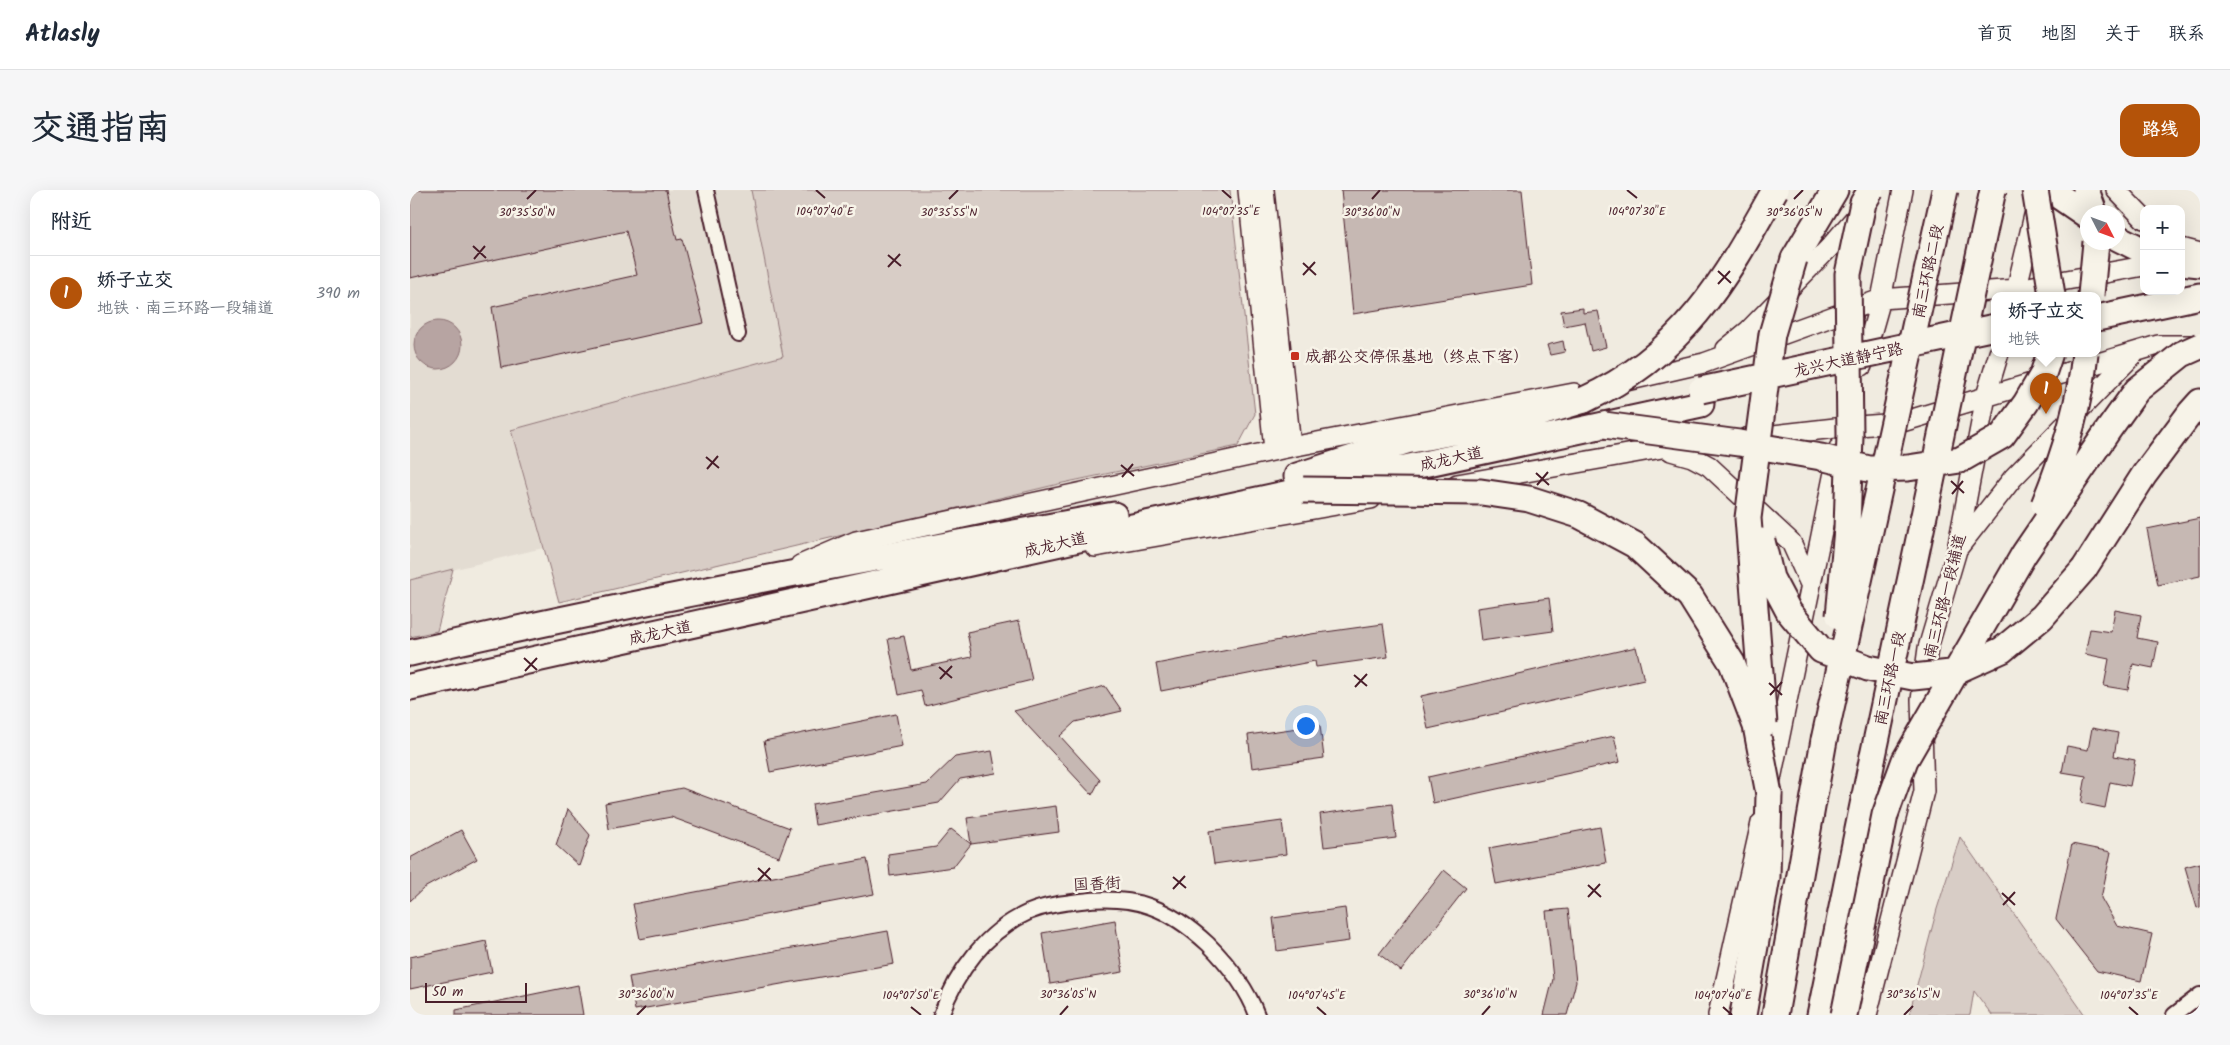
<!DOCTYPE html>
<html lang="zh">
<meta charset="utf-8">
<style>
body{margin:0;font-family:Kalam,"LXGW WenKai TC",sans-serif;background:#f6f6f7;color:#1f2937}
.controls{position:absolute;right:15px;top:15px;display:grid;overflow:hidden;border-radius:10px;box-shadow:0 5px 20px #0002}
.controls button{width:45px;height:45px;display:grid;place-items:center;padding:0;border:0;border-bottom:1px solid #e0e1e3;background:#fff;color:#1f2937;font:25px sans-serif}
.compass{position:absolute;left:1670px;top:15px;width:45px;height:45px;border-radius:50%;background:#fff;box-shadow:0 5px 20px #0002;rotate:132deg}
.scale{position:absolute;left:15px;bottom:12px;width:102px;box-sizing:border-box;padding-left:5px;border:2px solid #4a1f2b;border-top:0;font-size:14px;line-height:18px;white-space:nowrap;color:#4a1f2b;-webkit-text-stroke:4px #f7f3e8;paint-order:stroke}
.you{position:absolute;left:895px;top:535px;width:18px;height:18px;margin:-12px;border:4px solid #fff;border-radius:50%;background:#1a73e8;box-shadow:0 0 0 8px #1a73e833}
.badge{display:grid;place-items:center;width:32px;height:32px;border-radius:50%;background:#b45309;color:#fff;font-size:16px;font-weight:700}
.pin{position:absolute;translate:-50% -41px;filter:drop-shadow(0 1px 2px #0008)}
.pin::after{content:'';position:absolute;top:26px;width:18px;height:15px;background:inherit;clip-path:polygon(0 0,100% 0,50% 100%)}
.popup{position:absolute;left:1581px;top:102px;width:110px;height:65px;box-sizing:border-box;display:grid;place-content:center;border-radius:10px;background:#fff;filter:drop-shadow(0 1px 4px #0005);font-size:16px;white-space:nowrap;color:#747a83}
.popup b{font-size:19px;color:#1f2937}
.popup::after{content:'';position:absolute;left:50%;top:100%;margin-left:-10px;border:10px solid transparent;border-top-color:#fff}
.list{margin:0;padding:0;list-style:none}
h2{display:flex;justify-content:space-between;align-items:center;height:65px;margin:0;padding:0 20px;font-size:21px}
h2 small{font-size:16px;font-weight:400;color:#747a83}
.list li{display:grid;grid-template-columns:32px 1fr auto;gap:15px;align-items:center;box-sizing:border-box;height:75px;padding:0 20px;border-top:1px solid #e0e1e3}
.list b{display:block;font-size:19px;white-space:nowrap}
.list p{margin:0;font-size:16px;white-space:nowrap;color:#747a83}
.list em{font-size:16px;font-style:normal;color:#747a83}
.map{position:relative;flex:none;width:1790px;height:825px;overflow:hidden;border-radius:15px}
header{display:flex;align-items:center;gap:30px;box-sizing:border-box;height:70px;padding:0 25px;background:#fff;border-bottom:1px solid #e0e1e3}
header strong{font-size:24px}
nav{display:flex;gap:28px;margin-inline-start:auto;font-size:18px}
.intro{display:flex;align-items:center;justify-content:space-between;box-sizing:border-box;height:120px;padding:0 30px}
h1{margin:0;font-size:35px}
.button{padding:12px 22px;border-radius:15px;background:#b45309;color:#fff;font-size:18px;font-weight:700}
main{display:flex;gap:30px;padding:0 30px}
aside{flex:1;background:#fff;border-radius:15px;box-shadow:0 5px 20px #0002}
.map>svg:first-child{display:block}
.built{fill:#e3dcd2}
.green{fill:#d8cdc6;stroke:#917678}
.water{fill:#b7a4a2;stroke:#8b6f72}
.building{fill:#c6b8b3;stroke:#4a1f2b}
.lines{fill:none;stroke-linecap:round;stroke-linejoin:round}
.street-casing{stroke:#4a1f2b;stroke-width:18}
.secondary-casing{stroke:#4a1f2b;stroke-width:22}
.highway-casing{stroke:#4a1f2b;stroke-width:29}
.street{stroke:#f7f3e8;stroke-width:14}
.secondary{stroke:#f7f3e8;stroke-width:19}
.highway{stroke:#f7f3e8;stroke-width:25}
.highway-bridge-casing{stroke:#4a1f2b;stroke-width:29;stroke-linecap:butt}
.highway-bridge{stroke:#f7f3e8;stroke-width:25}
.ticks{fill:none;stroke:#4a1f2b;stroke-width:2}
.poi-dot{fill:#c8321e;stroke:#f7f3e8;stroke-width:2}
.labels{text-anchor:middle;stroke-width:5;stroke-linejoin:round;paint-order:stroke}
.street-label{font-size:16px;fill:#4a1f2b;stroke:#f7f3e8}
.poi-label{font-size:16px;fill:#4a1f2b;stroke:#f7f3e8;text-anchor:start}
.ticks-label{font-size:12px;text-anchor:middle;fill:#4a1f2b;stroke:#f7f3e8;stroke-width:5;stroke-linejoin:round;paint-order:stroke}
</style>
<header>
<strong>Atlasly</strong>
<nav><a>首页</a><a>地图</a><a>关于</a><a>联系</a></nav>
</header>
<div class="intro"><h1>交通指南</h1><a class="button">路线</a></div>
<main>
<aside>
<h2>附近<small></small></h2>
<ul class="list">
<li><span class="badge">1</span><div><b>娇子立交</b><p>地铁 · 南三环路一段辅道</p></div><em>390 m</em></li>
</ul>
</aside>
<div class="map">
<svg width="1790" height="825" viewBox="0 0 1790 825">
<rect width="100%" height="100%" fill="#f0ebe0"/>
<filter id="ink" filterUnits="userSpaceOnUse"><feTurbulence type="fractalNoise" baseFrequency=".02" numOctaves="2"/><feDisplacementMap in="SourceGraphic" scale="10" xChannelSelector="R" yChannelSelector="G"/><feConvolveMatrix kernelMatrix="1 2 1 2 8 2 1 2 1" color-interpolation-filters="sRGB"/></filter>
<g filter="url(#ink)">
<path class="built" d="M0 0H341L373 166 101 240 133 358 0 390Z"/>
<path class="green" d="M341 0H820L845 224 828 256 653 293 149 412 101 240 373 166Z
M43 379 27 441 0 447V390Z
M1550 647 1675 825H1582L1564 801 1560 825H1499L1527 719Z"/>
<path class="water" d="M4 155a24 24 0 1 1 48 0a24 24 0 1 1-48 0Z"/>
<path class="building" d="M0 0H256L267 50 272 49 294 133 91 178 82 117 227 85 216 41 0 88Z
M931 0H1112L1122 95 943 124Z
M1173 118V123L1188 121 1196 157 1181 161 1175 132 1154 136 1151 121Z
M1153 151 1155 162 1140 165 1137 155Z
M1790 328V386L1748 395 1737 339Z
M1139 408 1143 441 1071 451 1067 418Z
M1705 420 1731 425 1727 448 1748 452 1743 478 1723 474 1718 500 1694 496 1699 469 1675 464 1680 439 1701 442Z
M609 431 622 490 515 516 511 500 489 505 478 449 494 446 501 480 562 467 557 442Z
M973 434 978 467 906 477 905 471 751 501 746 474 901 444Z
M1226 457 1234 490 1018 539 1011 506Z
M695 496 712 521 665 532 650 546 690 590 682 605 604 521Z
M486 524 492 556 360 582 354 551Z
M910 535 914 568 842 578 838 545Z
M1682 538 1708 543 1704 566 1725 570 1720 596 1700 592 1695 618 1671 613 1676 586 1652 582 1657 556 1678 560Z
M1204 546 1210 572 1023 613 1018 587Z
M582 561 586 583 550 589 529 613 405 635 402 614 517 594 545 567Z
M272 598 380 638 369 667 261 627 199 639 195 613Z
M982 614 986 648 914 657 910 624Z
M646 616 649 642 561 654 557 628Z
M158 619 180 645 169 676 146 655Z
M872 631 876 664 804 674 799 641Z
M1190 637 1196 673 1086 694 1079 658Z
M541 639 561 654 543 677 480 686 478 664 526 657Z
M51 640 67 669 14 698 0 711V668Z
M1662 654 1701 662 1691 708 1707 736 1742 744 1731 791 1687 781 1646 729Z
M457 669 464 704 230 749 223 714Z
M1790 673V717L1787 718 1775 677Z
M1034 680 1056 698 991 781 969 764Z
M935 718 939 751 867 761 863 728Z
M1158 719 1166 792 1157 825H1134L1143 789 1136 721Z
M705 730 713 782 640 794 632 743Z
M478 741 484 774 225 820 219 787Z
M76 751 82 782 0 799V767Z
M168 795 173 825H46V820Z"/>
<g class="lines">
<g class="street-casing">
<path id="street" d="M296 0 328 144
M531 825C546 782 576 741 619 722 636 715 653 713 671 711 725 705 758 717 798 754 818 774 837 798 847 825
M1764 825 1790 805"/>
</g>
<g class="secondary-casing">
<path id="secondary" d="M838 0 864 260
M854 0 881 257
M1706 0 1734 29
M1771 58 1790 63
M1605 105 1625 21
M1316 159 1339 140 1419 58 1452 20
M1452 176 1471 109 1493 0
M1216 191 1294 173 1471 109 1607 99 1734 76
M1336 248 1434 237 1489 233 1748 155H1789
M1261 261 1282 267 1299 276 1381 352 1400 394
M1047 294 1252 258 1289 254
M685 357 961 309
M1549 357 1603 288 1724 164
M390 375 446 351 881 257 1164 203
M1360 594 1429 258
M1308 825 1351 633
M1457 825 1514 601 1511 510 1518 458 1547 360 1576 206 1589 163"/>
</g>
<g class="highway-casing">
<path id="highway" d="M1640 0 1678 26
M1676 0 1684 22
M1708 48 1734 61
M1384 69 1425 0
M1771 72 1790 74
M1687 128 1790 106
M887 286 996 251 1111 229 1174 210
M1674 379 1734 285 1781 222 1790 212
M0 463C233 409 469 367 704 325
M0 497 718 338 1291 214
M1333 825 1357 687 1359 604
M1365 825 1414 550
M1410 825 1463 566"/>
</g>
<use href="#street" class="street"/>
<use href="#secondary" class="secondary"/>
<use href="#highway" class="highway"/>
<g class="highway-bridge-casing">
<path id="highway-bridge" d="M1625 0 1642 105
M1681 105 1686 52
M1291 200 1585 137
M1174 210C1273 165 1314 91 1365 0
M1194 235 1329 253 1411 267 1459 279 1498 278 1550 270 1592 246 1616 213 1633 184 1640 163
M893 300 1071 302 1119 309 1169 325 1225 355 1280 406 1322 473 1346 536 1359 604
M1634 315C1654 266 1670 215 1675 163
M1352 351 1361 388 1379 422 1411 460 1458 478 1503 487 1541 483 1592 460 1632 427 1674 379
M1429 426 1437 339 1440 245 1438 84 1453 13 1461 0
M1354 534 1338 328 1362 144 1384 69
M1414 550 1535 0
M1463 566 1583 0
M1434 825 1475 625 1495 570 1614 364 1699 239 1727 200 1772 164 1790 156"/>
</g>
<use href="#highway-bridge" class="highway-bridge"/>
</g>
</g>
<path class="ticks" d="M406 0 415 8M812 0 821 8M1217 0 1227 8M117 9 126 0M539 9 548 0M962 9 970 0M1384 9 1393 0M63 56 76 68M478 65 491 76M64 69 75 56M893 73 906 85M478 77 490 64M1308 81 1321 93M893 85 905 72M1308 94 1320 81M296 267 309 278M711 275 724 286M297 279 308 266M1126 283 1139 295M712 287 723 274M1541 291 1554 303M1127 295 1138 282M1542 304 1553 291M114 468 127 480M529 477 542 488M115 481 127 468M944 485 957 496M530 489 542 476M1359 493 1372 505M945 497 957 484M1360 505 1372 492M348 678 361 690M763 687 776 698M348 691 360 678M1178 695 1191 707M763 699 775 686M1592 703 1605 715M1178 707 1190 694M1593 715 1605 702M501 817 511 825M907 817 916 825M1313 817 1322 825M1719 817 1728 825M227 825 236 816M650 825 658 816M1072 825 1080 816M1494 825 1503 816"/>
<rect class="poi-dot" x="880" y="161" width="10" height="10" rx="2.5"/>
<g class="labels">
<g class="street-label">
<text transform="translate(1517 81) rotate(-78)" y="6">南三环路二段</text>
<text transform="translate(1438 169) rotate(-12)" y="6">龙兴大道静宁路</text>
<text transform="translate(1041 268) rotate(-12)" y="6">成龙大道</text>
<text transform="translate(645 354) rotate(-13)" y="6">成龙大道</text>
<text transform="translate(1534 406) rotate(-76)" y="6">南三环路一段辅道</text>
<text transform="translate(250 442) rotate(-12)" y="6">成龙大道</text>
<text transform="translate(1479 488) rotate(-78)" y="6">南三环路一段</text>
<text transform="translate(687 693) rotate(-3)" y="6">国香街</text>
</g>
<g class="poi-label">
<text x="895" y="172">成都公交停保基地（终点下客）</text>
</g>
</g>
<g class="ticks-label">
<text x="415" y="25">104°07'40"E</text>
<text x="821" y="25">104°07'35"E</text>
<text x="1227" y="25">104°07'30"E</text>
<text x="117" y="26">30°35'50"N</text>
<text x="962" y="26">30°36'00"N</text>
<text x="1384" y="26">30°36'05"N</text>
<text x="539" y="26">30°35'55"N</text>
<text x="236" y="808">30°36'00"N</text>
<text x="658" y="808">30°36'05"N</text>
<text x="1080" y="808">30°36'10"N</text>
<text x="1503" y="808">30°36'15"N</text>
<text x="501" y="809">104°07'50"E</text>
<text x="907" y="809">104°07'45"E</text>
<text x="1313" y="809">104°07'40"E</text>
<text x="1719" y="809">104°07'35"E</text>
</g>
</svg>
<div class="controls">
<button>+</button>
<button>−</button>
</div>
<svg class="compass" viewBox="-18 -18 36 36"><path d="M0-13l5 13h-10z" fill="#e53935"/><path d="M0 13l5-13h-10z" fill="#747a83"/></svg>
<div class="scale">50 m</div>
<div class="you"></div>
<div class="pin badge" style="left:1636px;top:224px">1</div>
<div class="popup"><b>娇子立交</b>地铁</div>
</div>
</main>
